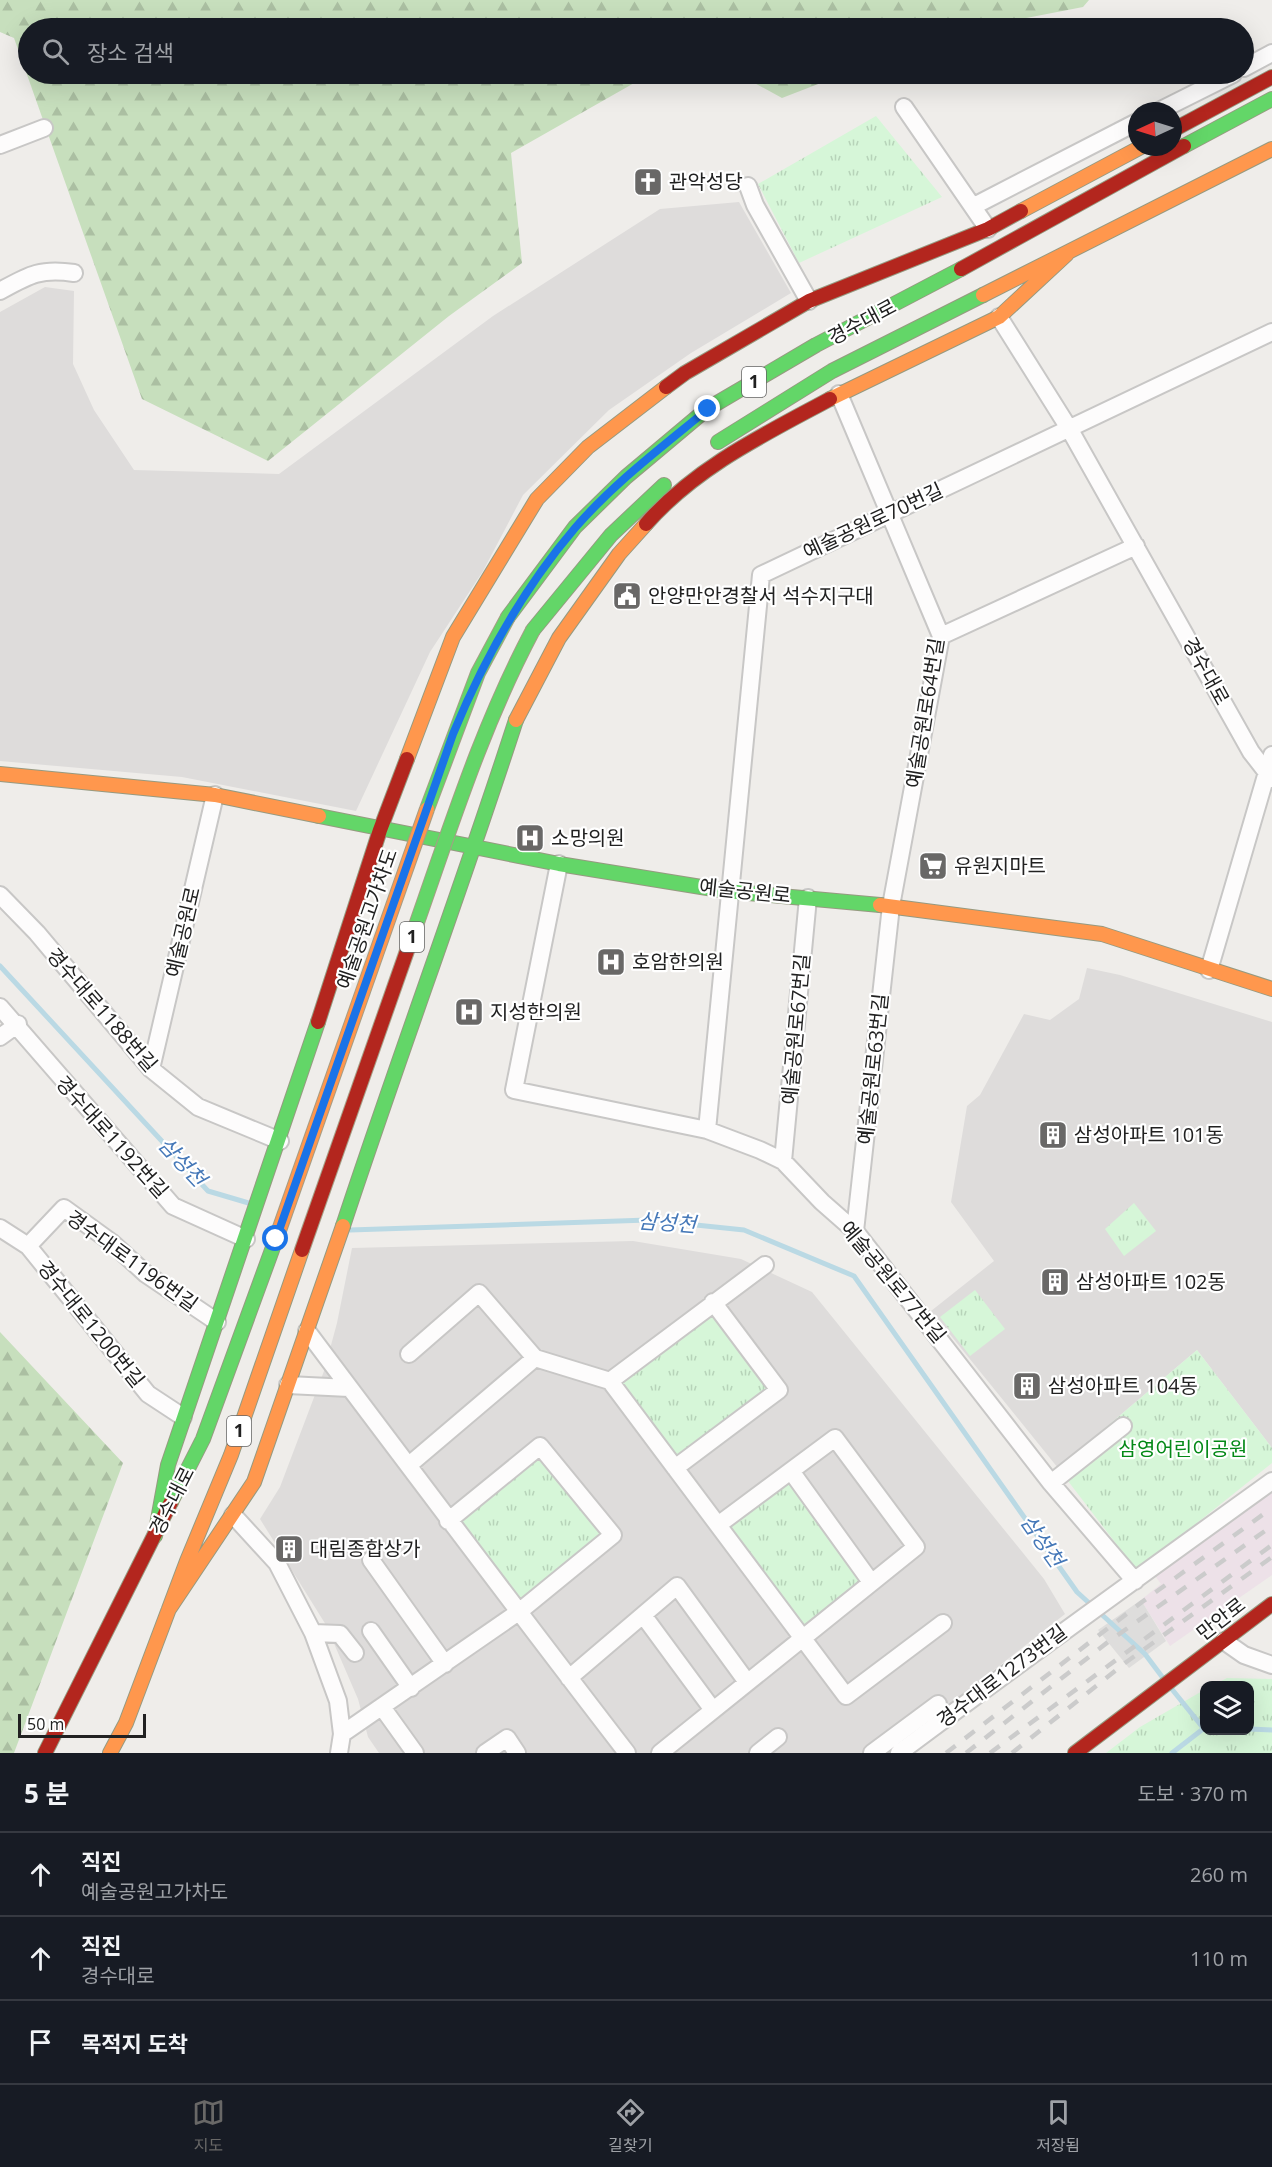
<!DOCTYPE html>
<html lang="ko">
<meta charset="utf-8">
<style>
body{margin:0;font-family:"Open Sans","Noto Sans KR",sans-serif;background:#242831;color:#f1f3f6}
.controls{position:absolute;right:18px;bottom:18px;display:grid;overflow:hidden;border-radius:12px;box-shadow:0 6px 24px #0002}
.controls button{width:54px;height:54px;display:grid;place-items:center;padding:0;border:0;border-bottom:2px solid #363941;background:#171b24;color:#f1f3f6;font:30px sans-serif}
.compass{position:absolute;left:1128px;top:102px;width:54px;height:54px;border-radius:50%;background:#171b24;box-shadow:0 6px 24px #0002;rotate:266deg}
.scale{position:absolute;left:18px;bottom:15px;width:128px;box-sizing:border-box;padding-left:6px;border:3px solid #212121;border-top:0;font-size:16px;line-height:21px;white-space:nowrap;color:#212121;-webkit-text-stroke:4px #fff;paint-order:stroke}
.stop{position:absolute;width:18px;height:18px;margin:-14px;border:4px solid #1a73e8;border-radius:50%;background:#fff}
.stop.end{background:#1a73e8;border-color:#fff;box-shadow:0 2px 6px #0008}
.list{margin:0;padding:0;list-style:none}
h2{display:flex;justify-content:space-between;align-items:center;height:78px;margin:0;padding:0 24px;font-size:26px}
h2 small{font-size:20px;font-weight:400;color:#9ea1a6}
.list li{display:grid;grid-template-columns:39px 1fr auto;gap:18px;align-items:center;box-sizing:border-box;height:84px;padding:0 24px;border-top:2px solid #363941}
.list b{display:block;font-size:22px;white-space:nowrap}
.list p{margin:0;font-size:20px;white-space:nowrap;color:#9ea1a6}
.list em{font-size:20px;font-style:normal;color:#9ea1a6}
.icon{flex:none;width:33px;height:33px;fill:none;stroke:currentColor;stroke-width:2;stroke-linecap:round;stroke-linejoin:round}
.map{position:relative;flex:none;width:1272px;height:1753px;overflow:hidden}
.search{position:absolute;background:#171b24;box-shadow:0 6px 24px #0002;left:18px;right:18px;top:18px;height:66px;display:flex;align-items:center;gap:15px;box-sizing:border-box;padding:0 21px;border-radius:33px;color:#9ea1a6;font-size:22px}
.sheet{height:330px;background:#171b24}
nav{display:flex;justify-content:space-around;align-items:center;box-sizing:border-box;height:84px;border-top:2px solid #363941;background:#171b24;font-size:16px;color:#9ea1a6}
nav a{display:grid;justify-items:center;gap:3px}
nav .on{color:#696867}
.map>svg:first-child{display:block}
.residential{fill:#dedcdb}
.industrial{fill:#ede1e8}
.forest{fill:url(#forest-firs)}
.park{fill:url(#park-tufts)}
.pier{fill:#dedddc}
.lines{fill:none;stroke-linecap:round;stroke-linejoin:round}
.stream{stroke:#bad9e4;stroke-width:5}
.street-casing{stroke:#c8c7c6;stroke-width:20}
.fast-casing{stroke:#969a80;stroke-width:16}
.slow-casing{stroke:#969a80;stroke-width:16}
.jam-casing{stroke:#969a80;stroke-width:16}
.street{stroke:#fdfcfc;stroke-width:16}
.fast{stroke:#63d668;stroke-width:14}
.slow{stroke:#ff974d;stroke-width:14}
.jam{stroke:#b3261e;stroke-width:14}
.rail{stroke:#cbcbcb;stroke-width:4.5;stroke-dasharray:12 12;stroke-linecap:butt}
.fast-bridge-casing{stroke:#a69d85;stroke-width:16;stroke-linecap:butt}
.slow-bridge-casing{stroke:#a69d85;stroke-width:16;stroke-linecap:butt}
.jam-bridge-casing{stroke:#a69d85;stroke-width:16;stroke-linecap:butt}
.fast-bridge{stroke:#63d668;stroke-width:14}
.slow-bridge{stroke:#ff974d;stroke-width:14}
.jam-bridge{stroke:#b3261e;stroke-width:14}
.route{stroke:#1a73e8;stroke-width:8}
.labels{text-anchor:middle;stroke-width:4.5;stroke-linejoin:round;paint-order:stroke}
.shield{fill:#fff;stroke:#646464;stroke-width:1.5}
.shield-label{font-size:18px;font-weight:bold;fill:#212121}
.poi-label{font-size:20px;fill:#212121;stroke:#fff;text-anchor:start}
.street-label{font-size:20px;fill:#212121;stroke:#fff}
.park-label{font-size:20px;fill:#048917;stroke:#fff}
.water-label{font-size:21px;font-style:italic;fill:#4578b8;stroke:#fff}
</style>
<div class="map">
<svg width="1272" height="1753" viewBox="0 0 1272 1753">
<defs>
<pattern id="forest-firs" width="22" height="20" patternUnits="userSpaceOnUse" patternTransform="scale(1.5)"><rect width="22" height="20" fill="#c7dfbd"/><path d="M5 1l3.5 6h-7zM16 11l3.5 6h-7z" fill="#abbfa2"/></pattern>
<pattern id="park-tufts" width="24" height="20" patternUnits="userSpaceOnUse" patternTransform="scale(1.5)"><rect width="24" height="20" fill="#d6f6d8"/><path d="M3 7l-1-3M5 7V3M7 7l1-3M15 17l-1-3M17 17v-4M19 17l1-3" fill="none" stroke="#b7d3b9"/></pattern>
</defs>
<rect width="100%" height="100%" fill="#efedea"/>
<path class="residential" d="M739 202 791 293 691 353 609 410 523 495 483 571 430 652 356 811 182 777 0 761V312L45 287 74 291 73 364 94 410 134 470 279 474 493 316 660 209Z
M1087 968 1120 975 1272 1022V1448L1197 1350 1058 1468 931 1311 994 1261 951 1202 967 1106 980 1095 1024 1014 1050 1020 1079 999Z
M633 1241 741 1259 812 1292 1044 1579 1065 1614 889 1753H379L368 1737 358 1699 326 1625 260 1519 280 1487 324 1371 337 1323 352 1248Z"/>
<path class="industrial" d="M1272 1489V1575L1170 1646 1141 1600 1161 1584 1153 1573Z"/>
<path class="forest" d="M0 0H1089L1083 7 975 28H28V74H650L511 153 522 263 449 316 268 461 142 399 14 38 0 32Z
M738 74H844L782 98Z
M0 1332 123 1463 14 1753H0Z"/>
<path class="park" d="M876 116 942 197 799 263 758 184Z
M1134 1203 1156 1231 1124 1256 1105 1229Z
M975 1290 1005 1329 970 1356 940 1317Z
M713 1302 779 1390 675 1468 610 1381Z
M1197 1350 1272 1448V1463L1137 1571 1058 1468Z
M540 1446 613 1535 520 1611 448 1521Z
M791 1471 871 1582 802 1638 718 1525Z
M1227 1678 1272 1679V1753H1106L1140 1727 1204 1690V1730H1250V1686L1213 1685Z"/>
<path class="pier" d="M1141 1600 1166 1641 1129 1668 1098 1630Z"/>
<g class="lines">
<path class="stream" d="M0 966 208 1191 252 1204
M350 1230 648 1220 744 1230 854 1276 1077 1592 1145 1654 1163 1678
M1171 1688 1204 1729
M1250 1729 1272 1730
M1172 1753 1203 1729"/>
<g class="street-casing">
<path id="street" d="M1244 68 1272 53
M904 107 988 229
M1159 111 1233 74
M0 145 44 128
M748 186 755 205 809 301
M974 206 1137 122
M0 291C29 275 40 268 74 273
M999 317 1070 430 1251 752 1272 779
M839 394 941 636 891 906 855 1231
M941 636 1136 546
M559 864 514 1090 707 1130 760 1150 783 1161 822 1202 855 1231 1051 1483 1135 1581
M0 895 37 933 151 1069 198 1107 280 1141
M1209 970 1272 755
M0 1007 173 1206 246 1239
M0 1037 18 1024
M151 1069 215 795
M707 1130 761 575 1272 332
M783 1161 808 898
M0 1228 28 1246 148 1394 183 1417
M28 1246 64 1208 111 1242 146 1274 217 1322
M307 1331C413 1472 519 1613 627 1753
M409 1354 479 1293 535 1358
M610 1381 846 1696 943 1623
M288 1385 349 1388
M409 1465 535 1358 610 1381 765 1265
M675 1468 779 1390 713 1302
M791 1471 871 1582
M1051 1483 1123 1426
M233 1515 277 1563 313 1633 338 1701 342 1734 339 1753
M371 1560 445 1664
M643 1615 713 1710
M371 1631 411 1688
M313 1633 340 1634 355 1653
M1224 1641 1244 1655 1272 1665
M569 1678 677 1586 747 1682
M382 1707 415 1753
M342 1734 520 1611 613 1535 540 1446 448 1521
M485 1753 507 1738 517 1753
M660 1753 916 1547 835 1438 718 1525
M758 1753 778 1737
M872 1753 938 1704
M899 1753C1022 1661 1147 1571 1272 1481"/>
</g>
<g class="fast-casing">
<path id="fast" d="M1184 146 1272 99
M718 442 832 371 983 295
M508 617 575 527 626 477 707 409 816 345 961 269
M533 630 611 535 664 485
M319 816 559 864 726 891 880 905
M343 1226C399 1056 461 890 516 720
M171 1502 203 1439 276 1239
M155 1536 168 1465 318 1022"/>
</g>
<g class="slow-casing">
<path id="slow" d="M1021 211 1141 147
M983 295 1272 149
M830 399 999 317 1067 254
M516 720 559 638 619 554 646 524
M407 759 453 637 537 499 588 447 666 387
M0 774 215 795 319 816
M880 905 1102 934 1272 989
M169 1609 254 1482 343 1226
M110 1753 126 1723 187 1561 231 1455 302 1250"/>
</g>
<g class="jam-casing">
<path id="jam" d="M1173 130 1272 77
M961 269 1184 146
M666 387 685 373 809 301 988 229 1021 211
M646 524C696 467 765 434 830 399
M318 1022 380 830 407 759
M45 1753 171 1502
M1075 1753 1272 1604"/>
</g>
<use href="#street" class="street"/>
<use href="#fast" class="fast"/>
<use href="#slow" class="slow"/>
<use href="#jam" class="jam"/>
<path class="rail" d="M946 1753 1142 1602 1272 1508
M966 1753 1108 1642 1272 1526
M990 1753 1272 1545
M1012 1753 1125 1663 1272 1557"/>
<g class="fast-bridge-casing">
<path id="fast-bridge" d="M427 809 478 673 508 617
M414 931C450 829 482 726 533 630"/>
</g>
<g class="slow-bridge-casing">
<path id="slow-bridge" d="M276 1239 427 809"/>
</g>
<g class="jam-bridge-casing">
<path id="jam-bridge" d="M302 1250 414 931"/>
</g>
<use href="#fast-bridge" class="fast-bridge"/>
<use href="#slow-bridge" class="slow-bridge"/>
<use href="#jam-bridge" class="jam-bridge"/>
</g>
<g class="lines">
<path class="route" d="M276 1239 453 734C484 659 522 590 575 528 614 483 662 447 708 409"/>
</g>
<defs>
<g id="church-square" transform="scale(1.5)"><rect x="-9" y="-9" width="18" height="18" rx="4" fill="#696867" stroke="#fff"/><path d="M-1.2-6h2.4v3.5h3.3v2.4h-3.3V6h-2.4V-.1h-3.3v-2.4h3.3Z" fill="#fff"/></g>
<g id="civic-square" transform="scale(1.5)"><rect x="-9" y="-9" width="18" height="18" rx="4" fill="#696867" stroke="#fff"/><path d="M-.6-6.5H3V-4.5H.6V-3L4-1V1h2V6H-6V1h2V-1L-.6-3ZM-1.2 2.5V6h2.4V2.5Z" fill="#fff"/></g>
<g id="hospital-square" transform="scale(1.5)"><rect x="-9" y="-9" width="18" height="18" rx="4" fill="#696867" stroke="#fff"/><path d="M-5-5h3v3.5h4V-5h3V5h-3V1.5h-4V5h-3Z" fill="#fff"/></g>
<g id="supermarket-square" transform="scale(1.5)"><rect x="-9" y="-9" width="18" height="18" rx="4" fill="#696867" stroke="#fff"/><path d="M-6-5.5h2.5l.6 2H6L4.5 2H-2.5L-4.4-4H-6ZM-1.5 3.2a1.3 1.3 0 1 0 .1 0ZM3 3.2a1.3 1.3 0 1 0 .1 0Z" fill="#fff"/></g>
<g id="building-square" transform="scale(1.5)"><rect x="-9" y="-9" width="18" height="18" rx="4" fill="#696867" stroke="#fff"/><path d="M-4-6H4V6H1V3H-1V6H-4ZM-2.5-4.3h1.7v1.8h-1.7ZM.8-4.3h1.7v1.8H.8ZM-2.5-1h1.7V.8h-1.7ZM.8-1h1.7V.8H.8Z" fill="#fff"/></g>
</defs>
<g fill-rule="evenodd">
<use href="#church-square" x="648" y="182"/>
<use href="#civic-square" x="627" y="596"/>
<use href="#hospital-square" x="530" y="838"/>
<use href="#supermarket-square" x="933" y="866"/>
<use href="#hospital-square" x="611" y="962"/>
<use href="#hospital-square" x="469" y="1012"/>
<use href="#building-square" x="1053" y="1135"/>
<use href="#building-square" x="1055" y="1282"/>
<use href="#building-square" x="1027" y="1386"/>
<use href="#building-square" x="289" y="1549"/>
</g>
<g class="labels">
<g class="shield">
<rect x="742" y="367" width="24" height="30" rx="4.5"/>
<rect x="400" y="922" width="24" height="30" rx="4.5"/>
<rect x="227" y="1416" width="24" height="30" rx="4.5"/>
</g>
<g class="shield-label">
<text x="754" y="388">1</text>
<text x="412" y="943">1</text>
<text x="239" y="1437">1</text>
</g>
<g class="poi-label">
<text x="669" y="189">관악성당</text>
<text x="648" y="603">안양만안경찰서 석수지구대</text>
<text x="551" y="845">소망의원</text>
<text x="954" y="873">유원지마트</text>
<text x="632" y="969">호암한의원</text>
<text x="490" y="1019">지성한의원</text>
<text x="1074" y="1142">삼성아파트 101동</text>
<text x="1076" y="1289">삼성아파트 102동</text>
<text x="1048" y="1393">삼성아파트 104동</text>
<text x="310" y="1556">대림종합상가</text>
</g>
<g class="street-label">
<text transform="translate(862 322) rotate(-28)" y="7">경수대로</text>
<text transform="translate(873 521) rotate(-25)" y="7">예술공원로70번길</text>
<text transform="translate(1206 671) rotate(61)" y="7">경수대로</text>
<text transform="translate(925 713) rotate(-81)" y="7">예술공원로64번길</text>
<text transform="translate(745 891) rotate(6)" y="7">예술공원로</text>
<text transform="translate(367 919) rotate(-71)" y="7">예술공원고가차도</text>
<text transform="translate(183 932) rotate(-77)" y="7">예술공원로</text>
<text transform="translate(102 1010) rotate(49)" y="7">경수대로1188번길</text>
<text transform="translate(796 1029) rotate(-85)" y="7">예술공원로67번길</text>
<text transform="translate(873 1069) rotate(-84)" y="7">예술공원로63번길</text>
<text transform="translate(112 1137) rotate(48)" y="7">경수대로1192번길</text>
<text transform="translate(132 1261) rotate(36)" y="7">경수대로1196번길</text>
<text transform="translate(893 1282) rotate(50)" y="7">예술공원로77번길</text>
<text transform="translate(91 1324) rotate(51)" y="7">경수대로1200번길</text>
<text transform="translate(172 1501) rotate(-63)" y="7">경수대로</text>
<text transform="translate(1221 1619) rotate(-38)" y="7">만안로</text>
<text transform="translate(1002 1676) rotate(-37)" y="7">경수대로1273번길</text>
</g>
<g class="park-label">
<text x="1183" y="1456">삼영어린이공원</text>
</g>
<g class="water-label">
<text transform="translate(182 1162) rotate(47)" y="7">삼성천</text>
<text transform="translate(667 1223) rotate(4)" y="7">삼성천</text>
<text transform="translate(1042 1541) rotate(55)" y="7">삼성천</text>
</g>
</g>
</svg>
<div class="controls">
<button><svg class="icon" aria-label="layers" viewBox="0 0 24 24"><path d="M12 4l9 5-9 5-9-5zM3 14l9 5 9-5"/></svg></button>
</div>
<svg class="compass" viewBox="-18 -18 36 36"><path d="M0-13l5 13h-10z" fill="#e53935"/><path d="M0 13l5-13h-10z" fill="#9ea1a6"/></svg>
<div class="scale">50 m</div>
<div class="stop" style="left:276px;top:1239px"></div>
<div class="stop end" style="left:708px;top:409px"></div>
<div class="search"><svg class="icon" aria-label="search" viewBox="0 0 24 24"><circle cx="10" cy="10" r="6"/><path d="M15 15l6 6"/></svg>장소 검색</div>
</div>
<section class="sheet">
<h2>5 분<small>도보 · 370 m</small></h2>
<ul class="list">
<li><svg class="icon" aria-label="ahead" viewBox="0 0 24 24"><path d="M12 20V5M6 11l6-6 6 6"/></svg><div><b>직진</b><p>예술공원고가차도</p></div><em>260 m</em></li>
<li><svg class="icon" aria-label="ahead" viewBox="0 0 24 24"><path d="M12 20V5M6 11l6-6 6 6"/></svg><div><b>직진</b><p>경수대로</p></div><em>110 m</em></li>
<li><svg class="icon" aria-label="arrive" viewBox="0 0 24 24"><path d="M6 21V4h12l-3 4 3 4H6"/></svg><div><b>목적지 도착</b></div></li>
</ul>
</section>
<nav>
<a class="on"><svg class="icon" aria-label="map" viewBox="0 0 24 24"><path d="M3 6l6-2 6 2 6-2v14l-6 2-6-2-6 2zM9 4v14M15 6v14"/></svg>지도</a>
<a><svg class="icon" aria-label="directions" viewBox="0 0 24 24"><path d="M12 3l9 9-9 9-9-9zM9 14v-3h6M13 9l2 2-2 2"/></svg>길찾기</a>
<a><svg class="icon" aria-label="saved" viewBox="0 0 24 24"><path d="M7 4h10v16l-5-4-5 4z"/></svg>저장됨</a>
</nav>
